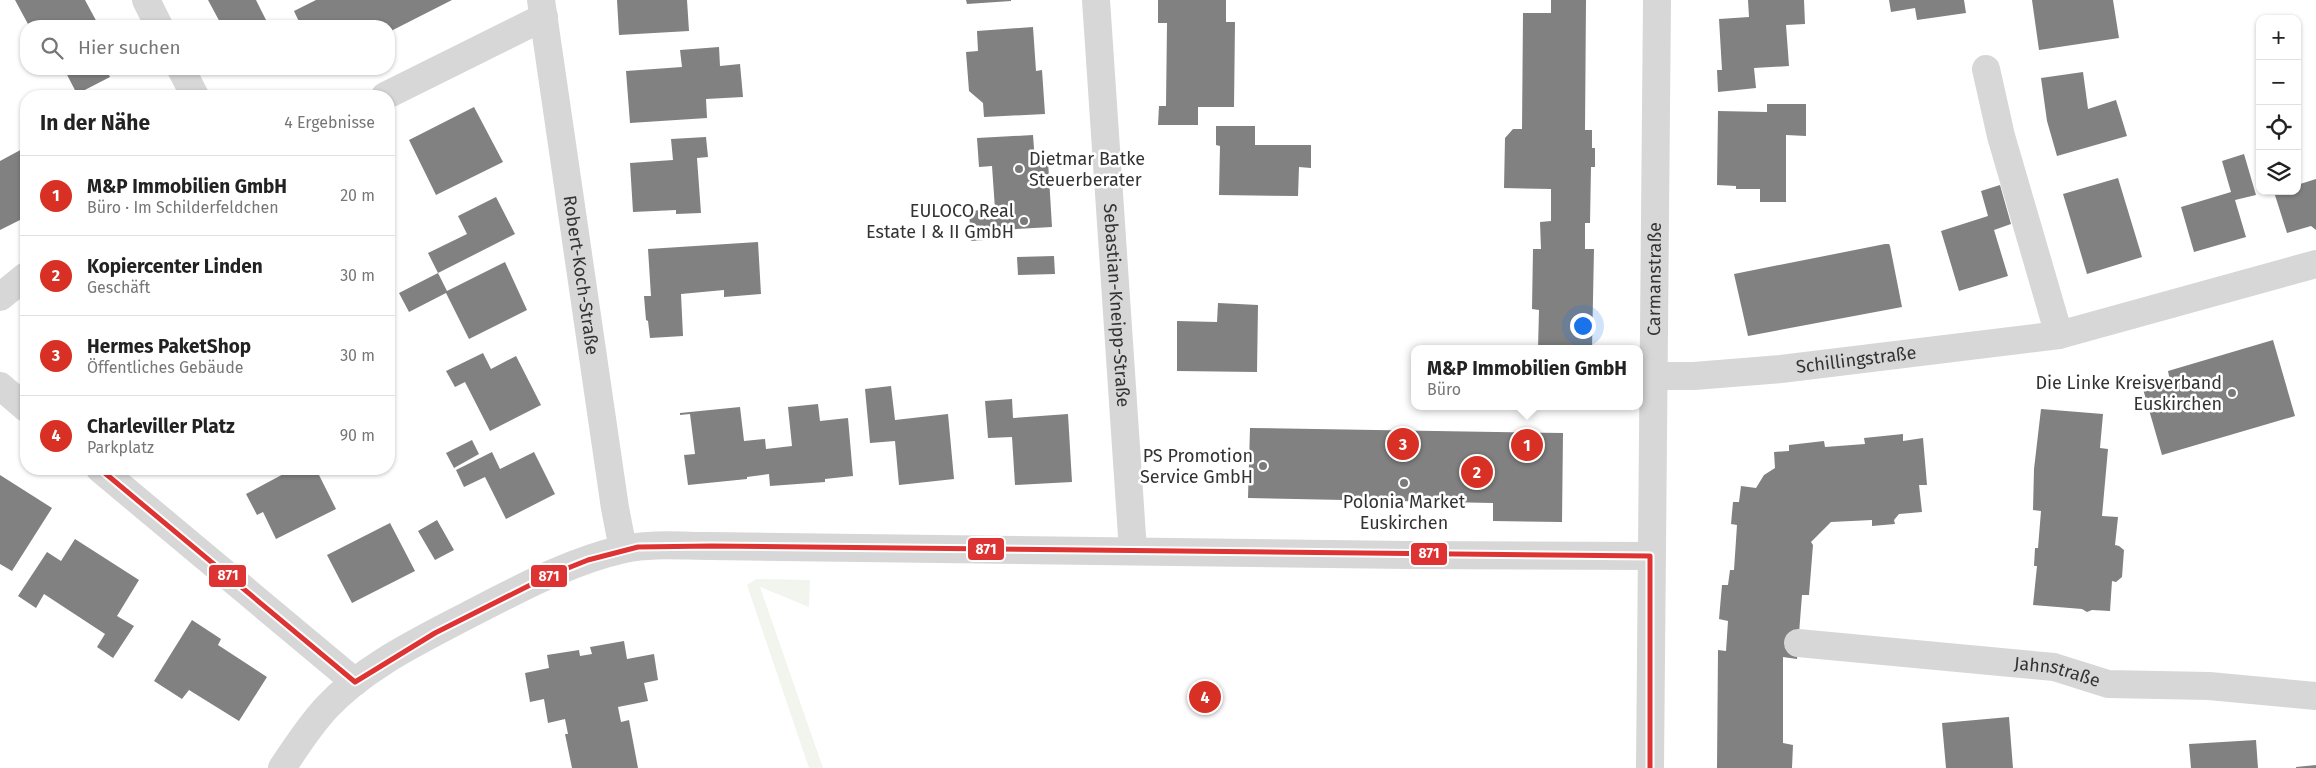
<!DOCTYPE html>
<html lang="de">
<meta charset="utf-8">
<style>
body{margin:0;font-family:"Fira Sans",sans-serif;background:#f6f6f6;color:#222}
.controls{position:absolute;right:15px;top:15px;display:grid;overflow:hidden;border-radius:10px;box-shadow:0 1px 4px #0004}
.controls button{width:45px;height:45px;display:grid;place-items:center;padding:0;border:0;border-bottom:1px solid #e0e0e0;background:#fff;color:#222;font:25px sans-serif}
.you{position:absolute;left:1582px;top:325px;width:18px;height:18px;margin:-12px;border:4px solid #fff;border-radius:50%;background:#1a73e8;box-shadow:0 0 0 8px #1a73e833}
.badge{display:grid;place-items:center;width:32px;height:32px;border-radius:50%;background:#d93025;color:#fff;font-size:16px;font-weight:700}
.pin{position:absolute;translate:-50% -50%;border:2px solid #fff;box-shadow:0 1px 5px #0006}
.popup{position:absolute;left:1411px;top:345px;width:232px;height:65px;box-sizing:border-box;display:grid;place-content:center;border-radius:10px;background:#fff;filter:drop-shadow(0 1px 4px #0005);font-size:16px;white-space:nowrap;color:#767676}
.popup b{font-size:19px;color:#222}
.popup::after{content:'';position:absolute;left:50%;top:100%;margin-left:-10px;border:10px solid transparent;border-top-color:#fff}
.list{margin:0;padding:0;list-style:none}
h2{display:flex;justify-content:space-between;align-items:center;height:65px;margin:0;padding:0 20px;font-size:21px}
h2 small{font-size:16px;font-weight:400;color:#767676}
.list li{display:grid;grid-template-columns:32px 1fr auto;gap:15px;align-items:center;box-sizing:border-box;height:80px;padding:0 20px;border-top:1px solid #e0e0e0}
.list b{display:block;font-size:19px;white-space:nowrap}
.list p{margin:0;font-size:16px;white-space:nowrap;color:#767676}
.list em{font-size:16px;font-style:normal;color:#767676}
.icon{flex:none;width:28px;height:28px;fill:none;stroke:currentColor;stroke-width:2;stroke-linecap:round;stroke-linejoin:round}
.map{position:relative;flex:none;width:2316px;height:768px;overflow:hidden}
.search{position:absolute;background:#fff;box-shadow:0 1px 4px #0004;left:20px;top:20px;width:375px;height:55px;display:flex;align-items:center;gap:12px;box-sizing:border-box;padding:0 18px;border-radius:20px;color:#767676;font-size:19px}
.panel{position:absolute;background:#fff;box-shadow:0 1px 4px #0004;left:20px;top:90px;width:375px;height:385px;border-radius:20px}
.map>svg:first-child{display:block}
.green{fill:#f1f5ed}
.building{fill:#818181}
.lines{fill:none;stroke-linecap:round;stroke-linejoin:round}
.minor{stroke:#d7d7d7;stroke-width:28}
.bus-1-casing{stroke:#fff;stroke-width:9}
.bus-1{stroke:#d33;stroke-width:5}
.poi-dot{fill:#7a7a7a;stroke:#fff;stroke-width:2}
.labels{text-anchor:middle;stroke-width:5;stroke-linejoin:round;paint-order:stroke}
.poi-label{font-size:18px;fill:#333;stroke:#fff;text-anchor:end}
.street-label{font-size:18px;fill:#333;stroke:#fff}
.line-badge{stroke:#fff;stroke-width:2}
.badge-label{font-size:14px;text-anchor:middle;font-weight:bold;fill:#fff}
</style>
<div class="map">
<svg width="2316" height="768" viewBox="0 0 2316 768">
<rect width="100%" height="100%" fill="#fff"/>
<path class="green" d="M756 579 810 580 809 607 760 587 823 768H809L747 585Z"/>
<path class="building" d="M15 0H85L99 26H29Z
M208 0H256L269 26H222Z
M316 0H452L389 32V26H301L294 11Z
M617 0H687L689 31 619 35Z
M966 0H1011V1L967 4Z
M1158 0H1226V22H1235L1234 107H1198V125H1158L1159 106H1166L1167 23H1158Z
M1551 0H1586L1585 130H1592V148H1595V167H1591L1590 223H1585V249H1594L1592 349H1538L1539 310 1532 309 1533 249H1541L1540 222 1551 221V189L1504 188 1505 138 1513 129H1522L1523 13H1551Z
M1748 0H1804L1805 24 1786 25 1789 66 1754 68 1756 88 1718 92 1717 70H1722L1719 19 1749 17Z
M1889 0H1964L1966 13 1917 20 1915 8 1891 12Z
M2032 0H2113L2119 38 2039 50Z
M1033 27 1036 71 1042 70 1045 114 984 117 983 103 969 91 966 52 978 51 977 31Z
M719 47 720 66 740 64 743 97 706 99 707 118 630 123 626 71 682 67 680 50Z
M64 69H106L110 77 77 94Z
M2083 72 2088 109 2116 100 2127 136 2057 156 2047 121 2041 78Z
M1767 104H1806V136L1786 135V202H1760V189H1736V186L1717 185 1718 111 1767 112Z
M474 107 503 162 436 195 409 140Z
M1216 126H1255V145H1311V168L1299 167 1298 196 1219 195 1220 146 1216 145Z
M1033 135 1035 162 1048 161 1052 227 998 230 999 239 971 241 969 211 995 209 992 166 979 167 977 138Z
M706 137 708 157 697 158 701 213 676 214V210L633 212 630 163 673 160 671 139Z
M26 147V217L0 230V161Z
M2244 154 2256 195 2235 200 2246 237 2194 252 2181 207 2231 192 2222 161Z
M2118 178 2142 257 2087 274 2063 194Z
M2316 179V230L2311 226 2287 233 2274 192 2297 191V185Z
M2000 185 2011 224 1994 230 2008 276 1959 291 1941 231 1988 216 1981 191Z
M496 197 515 234 438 273 447 291 505 262 527 310 469 339 446 293 409 312 399 293 438 273 428 253 467 234 458 216Z
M758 242 761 294 724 297V290L681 294 683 336 650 338 648 321 646 320 644 296H651L648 249Z
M1885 244H1889L1890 246 1902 307 1748 336 1734 274Z
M1054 256 1055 274 1018 275 1017 257Z
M1218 303 1258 305 1257 372 1177 371V321L1217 322Z
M2273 340 2295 416 2162 455 2143 389 2170 381 2168 371Z
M483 353 491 369 516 356 541 405 490 431 465 382 455 387 446 371Z
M891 386 895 420 948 414 954 479 899 485 895 441 870 443 865 389Z
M1012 399 1013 418 1068 414 1072 482 1015 485 1012 437 988 438 985 401Z
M818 404 820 421 848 418 853 476 825 479V482L770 486 769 474 747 477V479L688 485 684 455 695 454 690 414 680 415V413L740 407 744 441 765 439 766 449 792 446 788 407Z
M2041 409 2103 414 2100 448 2108 449 2102 516 2118 517 2115 545 2119 546 2124 550 2122 577 2116 582 2112 581 2110 611 2092 610 2087 612 2082 609 2033 605 2037 566H2034L2035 548H2038L2041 511 2033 510 2034 469Z
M1250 428 1563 433 1562 522 1493 521V503L1248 498Z
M1903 434V441L1923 438 1927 485H1919L1922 512 1899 514 1894 520 1895 524 1872 526V520L1831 522 1811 542 1813 545 1809 595H1802L1797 659 1783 657V743L1793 745 1792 768H1717L1718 650 1726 651 1728 621 1719 619 1722 585H1728L1730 570H1734L1737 525 1731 524 1733 502H1739L1741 486 1756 488 1764 475 1775 468 1774 452 1789 451V445L1824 441 1825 447 1865 444 1864 438Z
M472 440 479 454 454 468 446 453Z
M492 452 500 469 534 452 555 494 506 519 485 477 464 487 456 470Z
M288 469H316L336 509 276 539 263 512 257 515 246 494 289 471Z
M0 475 52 508 12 571 0 564Z
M437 520 454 550 435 560 418 531Z
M390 523 415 571 352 603 327 555Z
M75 539 139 580 117 616 134 626 113 658 97 647 105 634 44 594 36 608 18 596 47 552 61 561Z
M192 620 221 639 218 645 267 677 239 721 189 690 182 699 154 681Z
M624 641 627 659 654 654 658 680 644 683 648 701 618 707 621 722 629 720 638 768H572L565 734H568L565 719 548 723 544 699 530 702 525 673 549 668 547 655 579 650 580 656 592 654 590 647Z
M2009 717 2013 768H1946L1942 723Z
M2256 740 2258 768H2191L2189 744Z
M2316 765V768H2296V767Z"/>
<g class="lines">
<g class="minor">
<path d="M146 0 159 26"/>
<path id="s1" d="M541 0 615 508 623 549"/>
<path id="s2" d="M1096 0 1133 551"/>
<path d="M181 69 195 96"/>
<path d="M1986 69 2001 136 2059 335"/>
<path d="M385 96 544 17"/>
<path d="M0 297 26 276"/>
<path id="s3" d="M1653 376H1694L1781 369 2059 335 2316 264"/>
<path d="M0 386 26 408"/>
<path d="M100 469 355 682"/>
<path id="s4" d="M1798 643 2054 667 2108 684 2209 686 2316 696"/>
<path d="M282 768C296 747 310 725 327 707 365 666 421 640 470 614 519 589 570 561 624 549 652 543 682 546 711 546L1407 555 1650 556"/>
<path id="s5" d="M1650 768 1657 0"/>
</g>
<g class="bus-1-casing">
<path id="bus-1" d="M100 469 355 682
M1650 556V768
M355 682 435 633 548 576 588 560 638 547 711 546 1650 556"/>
</g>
<use href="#bus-1" class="bus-1"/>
</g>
<g class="poi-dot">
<circle cx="1019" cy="169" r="5"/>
<circle cx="1024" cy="221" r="5"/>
<circle cx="2232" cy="393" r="5"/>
<circle cx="1263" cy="466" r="5"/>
<circle cx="1404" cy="483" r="5"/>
</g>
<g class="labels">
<g class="poi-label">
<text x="1029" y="165" text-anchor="start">Dietmar Batke<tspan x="1029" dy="21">Steuerberater</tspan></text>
<text x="1014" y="217">EULOCO Real<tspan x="1014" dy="21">Estate I &amp; II GmbH</tspan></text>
<text x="2222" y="389">Die Linke Kreisverband<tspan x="2222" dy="21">Euskirchen</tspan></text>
<text x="1253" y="462">PS Promotion<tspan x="1253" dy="21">Service GmbH</tspan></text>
<text x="1404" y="508" text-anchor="middle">Polonia Market<tspan x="1404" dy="21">Euskirchen</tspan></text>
</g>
<g class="street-label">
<text dy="6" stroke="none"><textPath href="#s1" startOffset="278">Robert-Koch-Straße</textPath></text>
<text dy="6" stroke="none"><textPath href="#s5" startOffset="489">Carmanstraße</textPath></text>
<text dy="6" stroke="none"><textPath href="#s2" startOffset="306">Sebastian-Kneipp-Straße</textPath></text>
<text dy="6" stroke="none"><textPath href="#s3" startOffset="204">Schillingstraße</textPath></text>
<text dy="6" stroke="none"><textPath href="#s4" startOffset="261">Jahnstraße</textPath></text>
</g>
</g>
<g class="line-badge">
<rect x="967" y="537" width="38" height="24" rx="5" fill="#d33"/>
<rect x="1410" y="542" width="38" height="24" rx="5" fill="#d33"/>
<rect x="208" y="564" width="39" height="24" rx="5" fill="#d33"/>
<rect x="530" y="564" width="38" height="24" rx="5" fill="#d33"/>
</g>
<g class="badge-label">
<text x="986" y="554">871</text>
<text x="1429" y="558">871</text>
<text x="228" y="580">871</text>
<text x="549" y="581">871</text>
</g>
</svg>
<div class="controls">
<button>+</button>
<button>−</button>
<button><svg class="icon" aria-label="locate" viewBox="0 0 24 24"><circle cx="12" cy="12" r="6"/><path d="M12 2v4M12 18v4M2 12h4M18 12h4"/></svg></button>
<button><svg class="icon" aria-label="layers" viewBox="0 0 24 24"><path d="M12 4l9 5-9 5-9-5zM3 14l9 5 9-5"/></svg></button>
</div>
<div class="you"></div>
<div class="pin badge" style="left:1527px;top:445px">1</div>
<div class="popup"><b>M&amp;P Immobilien GmbH</b>Büro</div>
<div class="pin badge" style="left:1477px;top:472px">2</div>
<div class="pin badge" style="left:1403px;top:444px">3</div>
<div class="pin badge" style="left:1205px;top:697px">4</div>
<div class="search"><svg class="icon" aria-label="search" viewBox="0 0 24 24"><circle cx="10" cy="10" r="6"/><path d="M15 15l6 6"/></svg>Hier suchen</div>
<section class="panel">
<h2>In der Nähe<small>4 Ergebnisse</small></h2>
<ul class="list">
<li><span class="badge">1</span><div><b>M&amp;P Immobilien GmbH</b><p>Büro · Im Schilderfeldchen</p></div><em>20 m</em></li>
<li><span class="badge">2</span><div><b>Kopiercenter Linden</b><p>Geschäft</p></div><em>30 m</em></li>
<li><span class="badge">3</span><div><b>Hermes PaketShop</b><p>Öffentliches Gebäude</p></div><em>30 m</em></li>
<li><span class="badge">4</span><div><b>Charleviller Platz</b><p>Parkplatz</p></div><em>90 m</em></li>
</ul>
</section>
</div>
